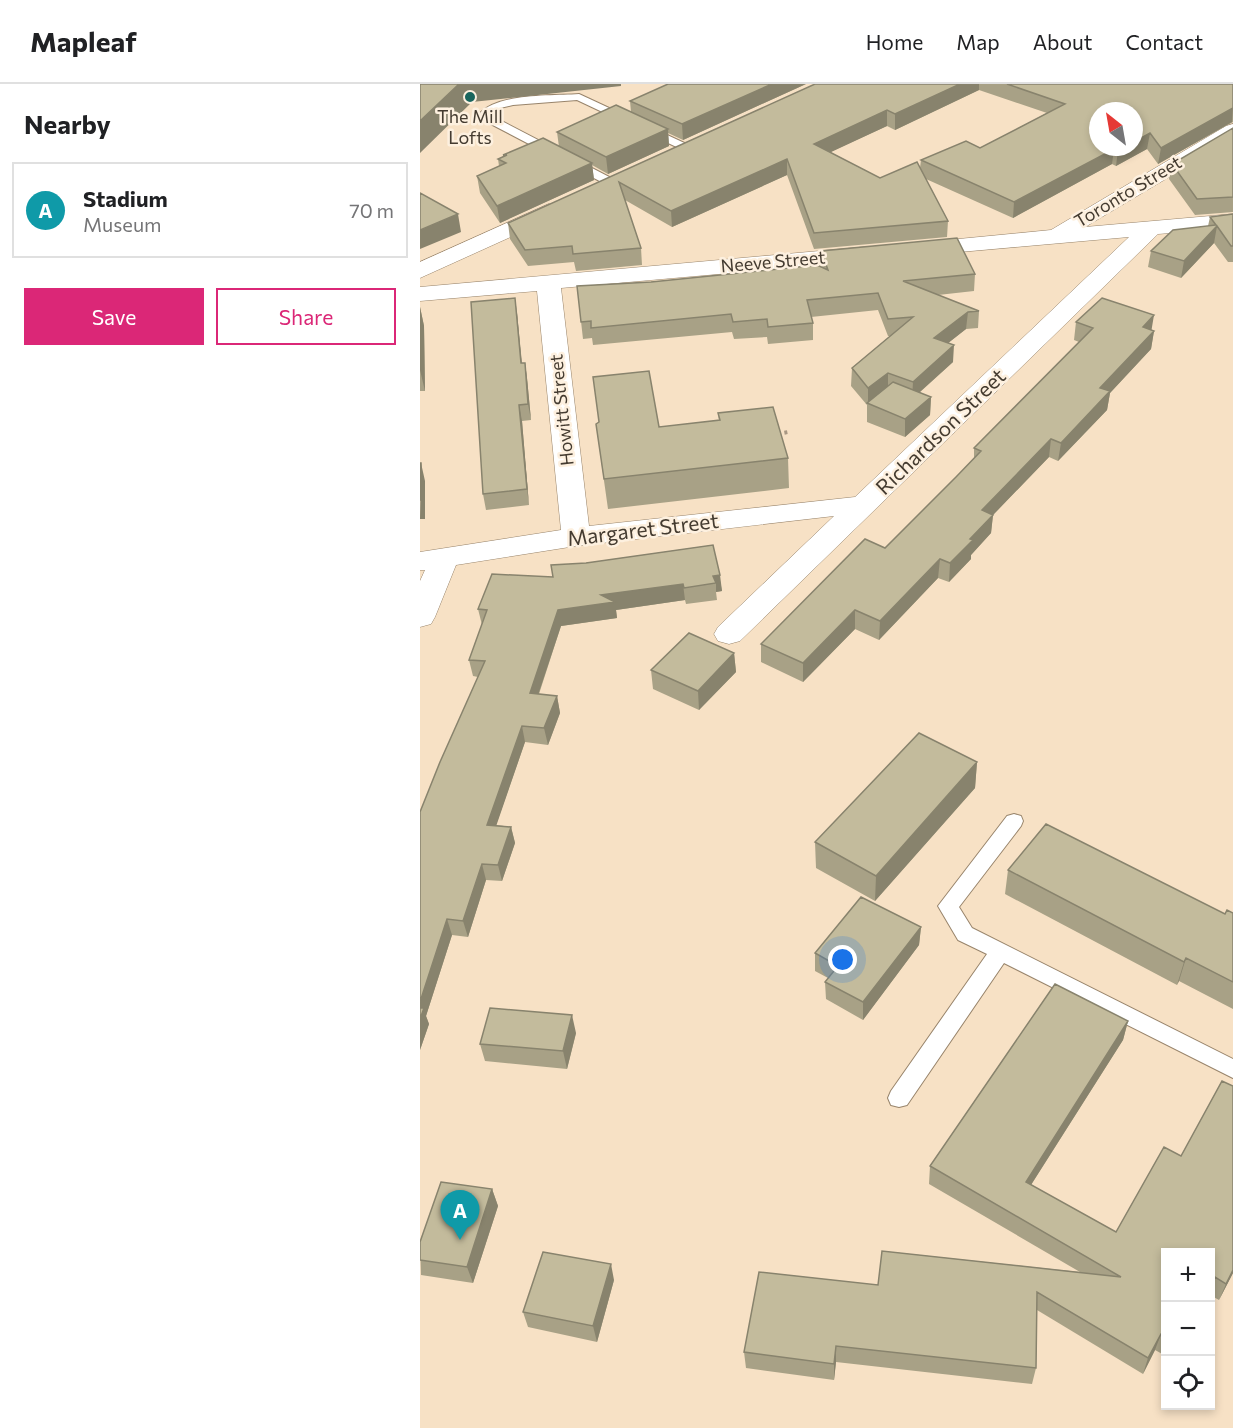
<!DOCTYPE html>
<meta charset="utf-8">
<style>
body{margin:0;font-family:Commissioner,sans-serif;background:#f2f2f2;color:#202124}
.controls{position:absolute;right:18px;bottom:18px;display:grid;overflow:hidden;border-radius:0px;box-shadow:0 3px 9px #0003}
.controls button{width:54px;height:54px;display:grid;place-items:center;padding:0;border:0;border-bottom:2px solid #e0e0e0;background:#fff;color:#202124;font:30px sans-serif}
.compass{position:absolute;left:669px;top:18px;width:54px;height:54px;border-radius:50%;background:#fff;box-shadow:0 3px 9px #0003;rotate:329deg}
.you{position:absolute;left:423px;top:876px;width:21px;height:21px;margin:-15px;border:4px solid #fff;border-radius:50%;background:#1a73e8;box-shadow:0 0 0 9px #1a73e833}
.badge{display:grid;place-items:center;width:39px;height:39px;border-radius:50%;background:#db2777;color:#fff;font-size:20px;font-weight:700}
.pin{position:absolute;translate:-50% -50px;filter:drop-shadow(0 2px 3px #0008)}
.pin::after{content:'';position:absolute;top:32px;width:21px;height:18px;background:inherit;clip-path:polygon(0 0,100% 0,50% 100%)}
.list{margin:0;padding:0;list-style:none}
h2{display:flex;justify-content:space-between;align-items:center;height:78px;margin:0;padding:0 24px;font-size:26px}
h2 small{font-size:20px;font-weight:400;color:#757577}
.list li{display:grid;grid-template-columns:39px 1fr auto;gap:18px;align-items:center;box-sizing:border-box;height:96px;margin:0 12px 12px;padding:0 12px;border:2px solid #e0e0e0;border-radius:0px}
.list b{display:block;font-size:22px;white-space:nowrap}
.list p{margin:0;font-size:20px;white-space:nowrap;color:#757577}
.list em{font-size:20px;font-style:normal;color:#757577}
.actions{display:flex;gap:12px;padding:18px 24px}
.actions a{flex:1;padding:14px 0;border:2px solid #db2777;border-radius:0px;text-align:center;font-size:21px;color:#db2777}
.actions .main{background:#db2777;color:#fff}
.icon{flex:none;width:33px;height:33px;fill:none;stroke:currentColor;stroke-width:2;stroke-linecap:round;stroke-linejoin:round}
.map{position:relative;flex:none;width:813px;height:1344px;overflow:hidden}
header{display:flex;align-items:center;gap:36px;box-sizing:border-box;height:84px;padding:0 30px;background:#fff;border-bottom:2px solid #e0e0e0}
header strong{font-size:28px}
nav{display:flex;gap:33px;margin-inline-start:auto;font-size:21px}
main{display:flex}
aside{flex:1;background:#fff}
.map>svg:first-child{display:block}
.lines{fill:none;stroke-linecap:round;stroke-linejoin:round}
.service-casing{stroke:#98846b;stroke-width:2}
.minor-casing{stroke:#98846b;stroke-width:1}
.path{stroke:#a89783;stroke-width:4;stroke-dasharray:3 4.5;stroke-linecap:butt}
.service{fill:#fff;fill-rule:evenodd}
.minor{fill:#fff;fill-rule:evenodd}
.wall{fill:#a8a186;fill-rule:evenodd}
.shaded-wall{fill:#88836d}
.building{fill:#c3bb9c;stroke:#88836d;stroke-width:1.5}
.poi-dot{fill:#1a655d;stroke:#fdf0df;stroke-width:2}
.labels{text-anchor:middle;stroke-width:5;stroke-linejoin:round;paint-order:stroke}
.far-poi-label{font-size:18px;fill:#443b30;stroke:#fdf0df}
.far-street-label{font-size:18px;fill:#443b30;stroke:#fdf0df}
.street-label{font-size:21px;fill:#443b30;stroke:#fdf0df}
</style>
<header>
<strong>Mapleaf</strong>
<nav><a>Home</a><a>Map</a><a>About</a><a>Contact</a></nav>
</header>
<main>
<aside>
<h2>Nearby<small></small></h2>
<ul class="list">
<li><span class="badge" style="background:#0f9aa8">A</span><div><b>Stadium</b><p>Museum</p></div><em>70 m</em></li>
</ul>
<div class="actions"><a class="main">Save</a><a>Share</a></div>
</aside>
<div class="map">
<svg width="813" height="1344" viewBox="0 0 813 1344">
<rect width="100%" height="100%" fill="#f7e1c5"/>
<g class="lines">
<g class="service-casing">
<path id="service" d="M159 10 273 63 275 65 269 68 265 67 157 16 93 21 80 24 72 30 74 33 195 96 197 99 191 103 65 37 60 29C79 9 132 12 159 10Z
M594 730 601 732 603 737 601 742 539 823 552 844 813 975V994L584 879 487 1021 479 1023 471 1021 468 1014 471 1007 567 870 538 856 518 822 587 732Z"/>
</g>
<g class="minor-casing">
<path id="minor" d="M813 40V55L665 143 813 130V144L738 150 320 557 309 560 298 557 294 550 298 543 414 432 156 462 36 481 15 533 11 540 0 543V497L5 486H0V468L141 446 117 207 0 217V203L444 163 452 165 456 170 452 175 444 177 141 204 169 442 435 413 709 153 495 172 487 170 483 165 487 160 631 146 806 42Z
M129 120 137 122 140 127 137 132 0 194V178Z"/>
</g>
<path class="path" d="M357 350 368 348"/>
<use href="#service" class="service"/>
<use href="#minor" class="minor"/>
</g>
<path class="wall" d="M386 0 263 56 248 49 249 62 188 90 172 81 174 96 80 139 60 109 57 92 79 82 78 75 84 72 83 71 139 63 137 48 211 28 210 17Z
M395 0H813V38L738 80 727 65 696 82 692 80 593 134 506 95 528 137 527 153 394 165 367 91 252 143 205 116 221 164 222 181 156 187 154 178 108 182 90 155 88 139ZM559 6 627 29 560 64 501 76 500 84 460 94 410 68 467 42 475 46Z
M813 44V128L775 131 749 95 752 80Z
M813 130V178H808L794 159 761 194 728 183 731 167 788 142 790 133Z
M401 167 555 190 554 207 518 211 559 227 558 244 546 245 528 259 533 278 499 309 511 313 510 331 485 353 447 338V321L431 302 432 284 470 252H468L458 226 391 233 393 239V256L348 260 347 253 314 255 312 248 173 261 172 254 163 255 157 202 231 198 401 182Z
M0 223 4 242 5 307H0Z
M97 229 102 279H105L107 294 111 336 102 337 109 421 66 426 63 410Z
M656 238 734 247 731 265 690 309 687 326 638 377 629 373 573 431 571 449 551 471V475L529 498 518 494 459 556 435 545 383 598 341 578V560L465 464 536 393 554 374V364L659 258 654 256Z
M298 329 368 374 369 404 188 425 176 340 179 338 239 343 299 337Z
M293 461 302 507 296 508 297 516 266 520 265 516 196 526 197 534 141 542 119 610 137 612 140 629 128 661 105 658 76 741 91 743 95 759 82 797 66 796 48 853 32 851 6 932 9 940 0 966 58 593 53 592 49 576 62 541 58 525 166 479Z
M314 569 316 588 279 626 233 605 231 586Z
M557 678 555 704 455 817 396 784 395 758Z
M588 786 805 830 813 829V925L759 897 757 901 585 810Z
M501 843 499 861 443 936 406 915 405 898 408 894 395 887V869Z
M635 900 708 937 703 956 611 1101 696 1148 744 1063 761 1072 802 997 813 1002V1189L799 1216 790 1211V1168H746V1272L735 1266 723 1290 617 1226 616 1284 612 1300 416 1278 414 1296 326 1284 324 1268 339 1188 458 1201 462 1167 660 1188 509 1100 510 1082Z
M156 949 147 985 65 977 60 960Z
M72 1105 78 1122 53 1199 1 1191 0 1158Z
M194 1196 177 1258 108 1243 103 1228Z"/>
<path class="shaded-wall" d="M39 0H201V2L52 18 0 69V37Z
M352 0H386L263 56 262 40Z
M540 0H559V6L475 46V30Z
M813 24 812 38 738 80 741 64Z
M467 26V42L394 76V60Z
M248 45 249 62 188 90 186 73Z
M730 49 727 65 696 82 698 66 704 63H714V58Z
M694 65 692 80 593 134 594 118Z
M367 75V91L252 143 251 127Z
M172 79 174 96 80 139 77 122Z
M38 130 41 148 0 165V146Z
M797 142 794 159 761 194 764 177Z
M95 214 97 229 103 295 101 279Z
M0 223 4 242 5 307 0 286Z
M548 228 546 245 513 271 514 254Z
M734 231 731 249 723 243Z
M734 247 731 265 690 309 687 326 638 377 641 359 680 304Z
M534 261 533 278 492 315 493 298Z
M105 279 107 294 111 336 108 320Z
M468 289V306L448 320V304Z
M511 313 510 331 485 353V335Z
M99 321 102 337 109 421 107 405Z
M631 355 629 373 573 431 571 449 551 471V475L529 498 530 479 550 455 562 426Z
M1 379 5 397V435H0Z
M520 475 518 494 459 556 460 537Z
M300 491 302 507 296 508V499L293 492Z
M263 500 265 516 196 526 197 534 141 542 113 626 110 609 138 526 181 511Z
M435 526V545L383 598V579Z
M314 569 316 588 279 626 278 607Z
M137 612 140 629 128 661 124 644Z
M102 642 105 658 71 757 67 741Z
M557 678 555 704 455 817 456 792Z
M91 743 95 759 82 797 78 781Z
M62 780 66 796 48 853 43 837Z
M27 835 32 851 6 932 9 940 0 966V918Z
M501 843 499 861 443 936V918Z
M766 874 759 897 757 901 764 878Z
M152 931 156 949 147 985 143 967Z
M708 937 703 956 602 1115 606 1098Z
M72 1105 78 1122 53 1199 47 1183Z
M191 1180 194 1196 177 1258 173 1242Z
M813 1186V1189L799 1216 806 1200Z
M741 1250 735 1266 723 1290 728 1274Z
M416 1262V1278L414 1296V1280Z"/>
<path class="building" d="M0 0H39L0 37Z
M248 0H352L262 40 210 17Z
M395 0H540L475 30 467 26 394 60 460 94 497 78 528 137 394 149 367 75 251 127 199 98 221 164 153 170 152 162 105 166 88 139Z
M587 0H813V24L741 64 730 49 714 58V27H678V63H704L698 66 694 65 594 118 501 76 546 57 560 64 645 20Z
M196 21 248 45 186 73 137 48Z
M813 44V113L777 115 752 80Z
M123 54 172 79 77 122 57 92 86 79 78 75 87 71H83Z
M0 109 38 130 0 146Z
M813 130V162H811L797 142 764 177 731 167 753 146 796 141 790 133Z
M537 154 555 190 483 197 559 227 548 228 514 254 534 261 493 298 468 289 448 304 432 284 493 233 468 235 458 209 387 216 393 239 348 243 347 235 313 238 311 230 171 244V237L161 238 157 202 231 198 397 181 408 186 401 167Z
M95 214 101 279H105L108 320 99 321 107 405 63 410 51 218Z
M682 214 734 231 723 243 734 247 680 304 690 307 641 359 631 355 562 426 573 431 550 455 553 456 530 479 520 475 460 537 435 526 383 579 341 560 445 455 465 464 536 393 561 367 554 364 673 244 656 238Z
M229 287 239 343 300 336 298 329 353 323 368 374 184 395 176 340 179 338 173 293Z
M473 298 511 313 485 335 447 319Z
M0 379H1V416H0Z
M293 461 300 491 293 492 296 499 264 504 263 500 181 511 195 518 138 526 110 609 137 612 124 644 102 642 67 741 91 743 78 781 62 780 43 837 27 835 0 918V728L20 678 65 577 49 576 67 526 58 525 72 490 133 493 131 481 166 479Z
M269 549 314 569 278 607 231 586Z
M499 649 557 678 456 792 395 758Z
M626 740 805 830 807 826 813 829V898L766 874 764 878 588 786Z
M441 813 501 843 443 918 405 898 418 882 395 869Z
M635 900 708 937 606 1098 696 1148 744 1063 761 1072 802 997 813 1002V1186L806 1200 795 1193 790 1202V1168H746V1253L741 1250 728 1274 617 1208 616 1284 416 1262 414 1280 324 1268 339 1188 458 1201 462 1167 701 1193 510 1082Z
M0 924H4L0 935Z
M70 924 152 931 143 967 60 960Z
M21 1098 72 1105 47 1183 0 1176V1158Z
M123 1168 191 1180 173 1242 103 1228Z"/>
<circle class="poi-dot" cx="50" cy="13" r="6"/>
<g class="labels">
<g class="far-poi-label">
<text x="50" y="39">The Mill<tspan x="50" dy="21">Lofts</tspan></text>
</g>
<g class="far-street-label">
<text transform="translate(708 108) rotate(-31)" y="6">Toronto Street</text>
<text transform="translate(353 178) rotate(-5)" y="6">Neeve Street</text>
<text transform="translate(142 326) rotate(-96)" y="6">Howitt Street</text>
</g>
<g class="street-label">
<text transform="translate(521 348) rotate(-44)" y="7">Richardson Street</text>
<text transform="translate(223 446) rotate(-7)" y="7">Margaret Street</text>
</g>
</g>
</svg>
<div class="controls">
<button>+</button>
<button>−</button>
<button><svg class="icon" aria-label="locate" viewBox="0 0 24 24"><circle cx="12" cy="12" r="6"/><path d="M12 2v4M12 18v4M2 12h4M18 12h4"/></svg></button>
</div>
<svg class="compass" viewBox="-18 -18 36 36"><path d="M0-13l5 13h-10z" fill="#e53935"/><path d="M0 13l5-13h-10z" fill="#757577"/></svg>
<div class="you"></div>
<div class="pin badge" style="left:40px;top:1156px;background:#0f9aa8">A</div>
</div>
</main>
